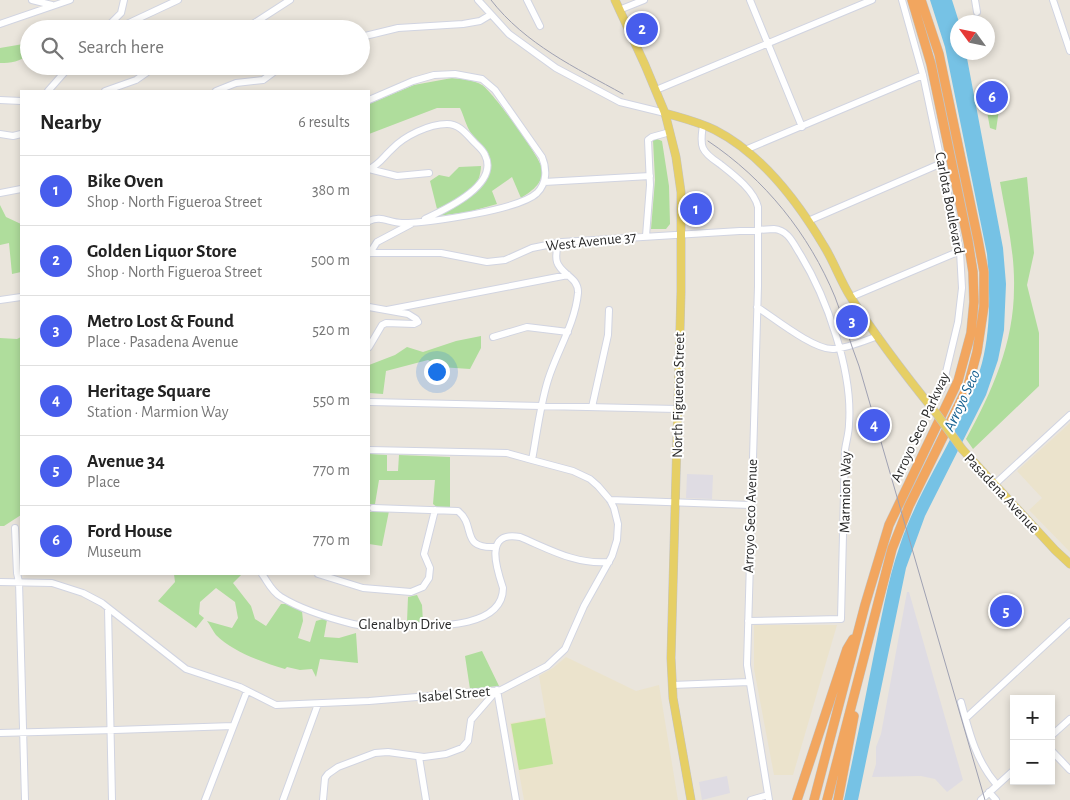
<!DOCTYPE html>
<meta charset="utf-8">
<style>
body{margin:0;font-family:"Alegreya Sans",sans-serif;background:#f6f6f6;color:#222}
.controls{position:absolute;right:15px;bottom:15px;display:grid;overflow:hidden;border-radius:0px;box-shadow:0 2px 8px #0003}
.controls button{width:45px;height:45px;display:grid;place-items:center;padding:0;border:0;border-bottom:1px solid #e0e0e0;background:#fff;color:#222;font:25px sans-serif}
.compass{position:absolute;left:950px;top:15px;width:45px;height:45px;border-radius:50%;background:#fff;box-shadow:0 2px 8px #0003;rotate:303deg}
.you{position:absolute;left:436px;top:371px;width:18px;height:18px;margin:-12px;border:4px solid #fff;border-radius:50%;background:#1a73e8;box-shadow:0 0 0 8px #1a73e833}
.badge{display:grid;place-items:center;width:32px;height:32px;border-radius:50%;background:#475dec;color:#fff;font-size:16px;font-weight:700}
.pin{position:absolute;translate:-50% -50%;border:2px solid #fff;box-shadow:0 1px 5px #0006}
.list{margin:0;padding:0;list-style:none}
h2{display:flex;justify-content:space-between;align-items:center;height:65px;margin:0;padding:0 20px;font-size:21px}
h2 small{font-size:16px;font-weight:400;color:#767676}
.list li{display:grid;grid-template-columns:32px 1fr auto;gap:15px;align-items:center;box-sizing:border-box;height:70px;padding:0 20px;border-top:1px solid #e0e0e0}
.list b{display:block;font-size:19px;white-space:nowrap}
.list p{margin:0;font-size:16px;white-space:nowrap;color:#767676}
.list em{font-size:16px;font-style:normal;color:#767676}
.icon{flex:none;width:28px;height:28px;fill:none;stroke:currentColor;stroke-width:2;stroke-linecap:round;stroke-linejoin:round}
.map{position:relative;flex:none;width:1070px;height:800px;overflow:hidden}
.search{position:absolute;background:#fff;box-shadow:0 2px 8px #0003;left:20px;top:20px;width:350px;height:55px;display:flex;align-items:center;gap:12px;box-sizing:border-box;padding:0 18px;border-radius:28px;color:#767676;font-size:19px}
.panel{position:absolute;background:#fff;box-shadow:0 2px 8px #0003;left:20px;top:90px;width:350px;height:485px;border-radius:0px}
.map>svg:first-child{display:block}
.industrial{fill:#dfdce3}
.education{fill:#ebe3cc}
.green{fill:#afdd9c}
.pitch{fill:#c0e499}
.water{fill:#76c2e5}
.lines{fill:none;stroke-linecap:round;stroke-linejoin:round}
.minor-casing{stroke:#d1d4e1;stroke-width:8}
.major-casing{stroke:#c3c3c3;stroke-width:9}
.highway-casing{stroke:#c3c3c3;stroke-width:10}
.minor{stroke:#fff;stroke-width:6}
.major{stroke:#e6cf65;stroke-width:8}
.highway{stroke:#f2a65f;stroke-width:9}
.tram{stroke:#9fa1b2;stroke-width:1}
.major-bridge-casing{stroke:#c3c3c3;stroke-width:9;stroke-linecap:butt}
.major-bridge{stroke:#e6cf65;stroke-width:8}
.labels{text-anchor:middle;stroke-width:4;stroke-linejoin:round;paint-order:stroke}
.street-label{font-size:15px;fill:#292929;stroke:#fff}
.water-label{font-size:16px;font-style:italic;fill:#17608f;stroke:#fff}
</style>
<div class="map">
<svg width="1070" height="800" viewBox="0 0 1070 800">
<rect width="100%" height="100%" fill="#eae5dc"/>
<path class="industrial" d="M687 474 713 475 712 499 686 498Z
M907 592H909L963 780 947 792 935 779 921 776 872 777 876 764V747L881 734Z
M727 776 730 793 702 800 699 782Z"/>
<path class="education" d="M1070 423V552L1029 510 1042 498 1017 471Z
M754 625H837L793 775H774L754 669Z
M566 657 636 691 659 685 678 800H524L510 723 546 717 539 676 553 668Z"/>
<path class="green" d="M29 43V54C20 62 11 63 0 63V48Z
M452 78C461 79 474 80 482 85 492 91 541 158 542 169 544 183 532 191 521 198L512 177 492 191 497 204 468 212 438 216C458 206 494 184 489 158 487 147 477 141 471 133 466 126 464 116 460 108H437L369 134V104L414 85Z
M985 101 1000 103 996 130 990 128Z
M657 139 662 141 669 186 670 224 666 229H651L655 180 653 140Z
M481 166C481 170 480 174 479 178 471 193 451 203 437 209L430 181 439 175 449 177 459 167Z
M1027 177 1034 253 1027 285 1039 333V386L973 449 966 439C992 392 1014 343 1014 288 1015 252 1006 217 1000 182Z
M0 205 6 217 21 224V272L12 274 9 243 0 245Z
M481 336V348L470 369 440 367 428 360 386 371 383 394 369 393V365L395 355 407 347 423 352 456 341Z
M21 337V515L4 526H0V338L17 339Z
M370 454 387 455V471H398L399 455 450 457V507L438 508 433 504 435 480H379L375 504H369Z
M389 511 382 546 369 544V512Z
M174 574H242L233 583 251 606 255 619 266 626 281 604H290L302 611 303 621 298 638 310 642 316 621 323 619 327 620 324 637 339 638 356 633 358 663 320 659 316 677 312 669 300 670 287 667 285 669C262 662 233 652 216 635 213 631 210 625 207 621L232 628 238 618 235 602 216 588 200 602 199 614 204 618 196 628 158 601 175 582Z
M417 595 422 605 423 622H407L408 597Z
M482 651 499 686 470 689 465 656Z"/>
<path class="pitch" d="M545 718 553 764 519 770 511 724Z"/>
<path class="water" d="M930 0H952L959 22H958V52L966 53 1003 248 1006 284 1004 330 998 360 986 395 925 516 906 568 858 800H844C854 753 864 706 873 659 881 621 887 582 900 545 921 482 964 428 982 363 991 328 990 289 987 254L945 47Z"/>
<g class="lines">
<g class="minor-casing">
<path id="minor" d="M32 0 52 5
M478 0 509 34 556 68 620 102 665 113
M527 0 540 26
M750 0 802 127
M902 0 923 75 960 251 962 288 958 322 942 389 930 405
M975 0 977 12
M1053 0 1070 51
M619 10 644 0
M0 24 70 0
M105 29 121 13 124 0
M116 29 178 0
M245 29 290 0
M361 37 398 28 463 24 480 21 490 15
M656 90 872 0
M48 91 70 66
M105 91 136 80 156 66
M216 91 236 83 263 80 282 66
M0 100 21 101
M369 100 413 81 434 75 455 74 482 79 495 90 542 157C547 169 547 183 537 193 519 210 428 223 402 223 389 223 381 215 369 221
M703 125C702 133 700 141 703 148 706 155 714 160 720 164 734 175 754 190 758 207V286L747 665 769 800
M0 134 13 136 21 134
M745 150 923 75
M369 169C379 165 384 156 392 149 404 136 429 124 447 124 460 124 467 135 475 143 479 147 483 150 485 155 500 185 444 210 425 219
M369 169 397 176 429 173
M544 182 650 176
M0 193 21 189
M808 221 942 163
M646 236 650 185 648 140 652 137 670 132
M369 253H441L487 262 505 260 532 248 562 242 774 229C788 230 793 243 800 254 827 298 853 372 849 424 849 433 846 442 845 450L841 619 748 621
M370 253 377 242 411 224
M851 297 960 251
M0 300 21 297
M369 307 408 314 416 319 418 322 414 324 386 323 382 325 369 347
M757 307C774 318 815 351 834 349 848 348 864 341 878 336
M387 310 568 275
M493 337 527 327 568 332
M370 402 677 409
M592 407 608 335 609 310
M369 450 507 453 532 460
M994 485 1070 415
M610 500 750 505
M373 508 458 511C477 526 459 549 496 547
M15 528 17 573 19 582 25 800
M262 574C268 582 271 591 281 597 302 610 329 618 353 624 370 628 389 626 406 626 433 626 503 629 503 588 497 570 483 530 520 537 549 549 576 565 609 562
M318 574 363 588 411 592 423 587 429 578 430 568 424 554 435 510
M0 582 52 583 83 593 102 603 186 669 240 687 276 705 369 701 501 690 547 666 565 649 584 606 612 556 617 540 618 524 614 508 610 500 598 486 590 479 573 471 532 460C537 433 540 406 548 380 557 351 575 324 578 293 579 277 561 275 557 262 555 256 557 249 558 243
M108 608 112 800
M672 685 749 682
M497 690 516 800
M961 702C969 732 976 761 997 785
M966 718 1070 622
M0 733C78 731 155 729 233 726
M1051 736 1070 719
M1051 750 1070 770
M419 757 426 800
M989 792 996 800
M205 800 247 691
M283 800 318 704
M323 800 325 778 328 774 338 767 375 753 388 752 424 757 446 754 462 748 468 741 471 720 497 690
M751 800 768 795
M981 800 1014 770"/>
</g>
<g class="major-casing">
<path id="major" d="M615 0 645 65 665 113 676 157 681 192V292L671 658 673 698 691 800
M665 113C682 118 699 122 715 130 762 154 798 202 824 246 834 262 840 280 850 296 876 337 906 376 936 413
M962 449 1055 550 1070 564"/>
</g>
<g class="highway-casing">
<path id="highway" d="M797 800 847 649 853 639
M814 800 865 605 889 525 958 381 971 333 974 302 973 272 968 241 931 64 912 0
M827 800 892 549 909 506 968 386 977 352 984 306V272L978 240 939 54 921 0
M838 800 854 716"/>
</g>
<use href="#minor" class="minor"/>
<use href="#major" class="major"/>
<use href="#highway" class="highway"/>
<path class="tram" d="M491 0C525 44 576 68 623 94
M708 141C765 179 809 234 835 297 844 320 850 343 859 366L985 800"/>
<g class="major-bridge-casing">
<path id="major-bridge" d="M936 413 962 449"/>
</g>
<use href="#major-bridge" class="major-bridge"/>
</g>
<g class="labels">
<g class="street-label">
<text transform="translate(950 203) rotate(79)" y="5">Carlota Boulevard</text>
<text transform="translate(591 241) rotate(-6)" y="5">West Avenue 37</text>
<text transform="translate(678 395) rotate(-89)" y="5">North Figueroa Street</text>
<text transform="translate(920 427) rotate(-65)" y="5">Arroyo Seco Parkway</text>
<text transform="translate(845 492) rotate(-89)" y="5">Marmion Way</text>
<text transform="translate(1002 493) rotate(47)" y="5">Pasadena Avenue</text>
<text transform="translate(750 516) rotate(-88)" y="5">Arroyo Seco Avenue</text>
<text x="405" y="629">Glenalbyn Drive</text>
<text transform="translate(454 694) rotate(-5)" y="5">Isabel Street</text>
</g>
<g class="water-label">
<text transform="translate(961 400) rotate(-65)" y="6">Arroyo Seco</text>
</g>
</g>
</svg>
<div class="controls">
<button>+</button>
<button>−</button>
</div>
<svg class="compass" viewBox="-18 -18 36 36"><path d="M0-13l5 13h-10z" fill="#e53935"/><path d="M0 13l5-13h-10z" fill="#767676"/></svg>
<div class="you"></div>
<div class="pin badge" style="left:696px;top:209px">1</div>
<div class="pin badge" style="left:642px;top:29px">2</div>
<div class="pin badge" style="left:852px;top:321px">3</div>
<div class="pin badge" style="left:874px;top:425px">4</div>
<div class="pin badge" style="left:1006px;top:611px">5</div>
<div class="pin badge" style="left:992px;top:97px">6</div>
<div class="search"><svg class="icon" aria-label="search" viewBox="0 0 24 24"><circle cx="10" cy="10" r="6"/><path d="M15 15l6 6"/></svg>Search here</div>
<section class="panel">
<h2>Nearby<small>6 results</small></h2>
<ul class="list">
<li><span class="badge">1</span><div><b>Bike Oven</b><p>Shop · North Figueroa Street</p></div><em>380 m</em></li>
<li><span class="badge">2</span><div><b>Golden Liquor Store</b><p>Shop · North Figueroa Street</p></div><em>500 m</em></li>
<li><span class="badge">3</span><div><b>Metro Lost &amp; Found</b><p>Place · Pasadena Avenue</p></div><em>520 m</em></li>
<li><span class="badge">4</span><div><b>Heritage Square</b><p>Station · Marmion Way</p></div><em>550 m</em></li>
<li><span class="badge">5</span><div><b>Avenue 34</b><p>Place</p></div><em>770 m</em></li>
<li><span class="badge">6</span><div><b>Ford House</b><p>Museum</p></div><em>770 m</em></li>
</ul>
</section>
</div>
